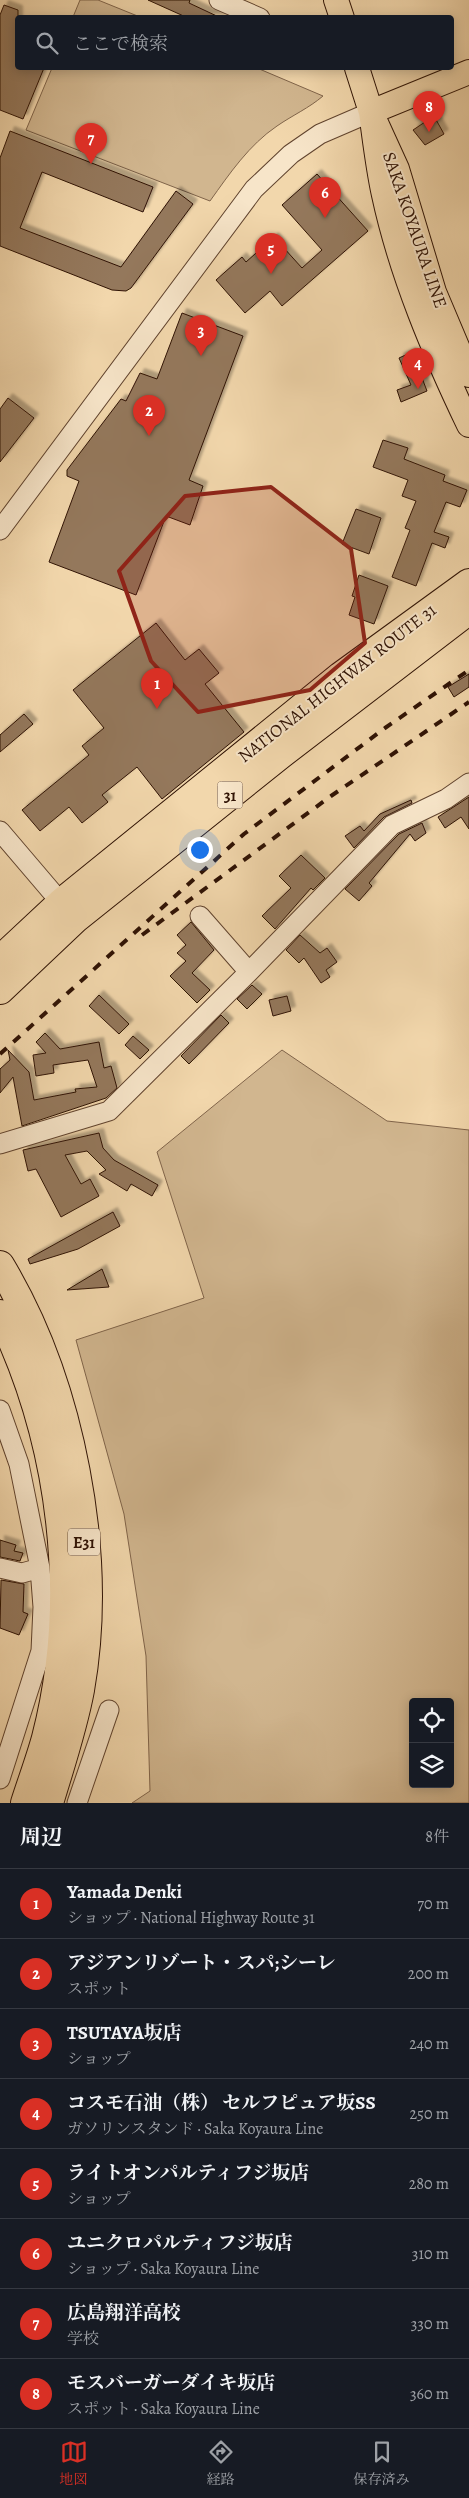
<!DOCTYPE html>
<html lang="ja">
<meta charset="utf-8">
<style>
body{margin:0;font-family:Alegreya,"Noto Serif JP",serif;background:#242831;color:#f1f3f6}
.controls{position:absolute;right:15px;bottom:15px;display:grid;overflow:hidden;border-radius:5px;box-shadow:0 2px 12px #0003}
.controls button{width:45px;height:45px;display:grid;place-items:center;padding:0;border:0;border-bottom:1px solid #363941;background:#171b24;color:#f1f3f6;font:25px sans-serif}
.you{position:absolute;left:199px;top:849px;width:18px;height:18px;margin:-12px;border:4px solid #fff;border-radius:50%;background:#1a73e8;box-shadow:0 0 0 8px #1a73e833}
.badge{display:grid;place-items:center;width:32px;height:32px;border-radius:50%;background:#d93025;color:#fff;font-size:16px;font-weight:700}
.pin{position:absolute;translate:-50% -41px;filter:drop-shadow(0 1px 2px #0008)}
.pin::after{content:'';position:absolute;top:26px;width:18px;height:15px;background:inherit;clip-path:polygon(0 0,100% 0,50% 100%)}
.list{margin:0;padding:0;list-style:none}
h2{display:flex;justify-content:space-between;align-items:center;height:65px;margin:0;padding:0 20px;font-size:21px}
h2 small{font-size:16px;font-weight:400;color:#9ea1a6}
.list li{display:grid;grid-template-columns:32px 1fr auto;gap:15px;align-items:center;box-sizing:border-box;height:70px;padding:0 20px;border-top:1px solid #363941}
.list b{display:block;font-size:19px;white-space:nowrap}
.list p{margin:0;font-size:16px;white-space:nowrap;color:#9ea1a6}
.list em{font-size:16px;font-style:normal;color:#9ea1a6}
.icon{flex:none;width:28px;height:28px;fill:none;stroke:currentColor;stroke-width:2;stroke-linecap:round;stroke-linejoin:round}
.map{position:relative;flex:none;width:469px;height:1803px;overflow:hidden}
.search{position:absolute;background:#171b24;box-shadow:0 2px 12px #0003;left:15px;right:15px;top:15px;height:55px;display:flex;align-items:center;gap:12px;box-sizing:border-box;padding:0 18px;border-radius:5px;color:#9ea1a6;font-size:19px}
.sheet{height:625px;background:#171b24}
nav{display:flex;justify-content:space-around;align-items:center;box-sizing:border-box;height:70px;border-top:1px solid #363941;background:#171b24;font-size:14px;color:#9ea1a6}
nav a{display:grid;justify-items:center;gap:2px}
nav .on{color:#d93025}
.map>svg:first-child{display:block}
.green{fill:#d1b68f;stroke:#80644a;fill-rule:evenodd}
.building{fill:#94785b;stroke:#2f1204;filter:url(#shadow)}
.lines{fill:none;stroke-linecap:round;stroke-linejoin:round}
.minor-casing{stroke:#60432e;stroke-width:21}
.major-casing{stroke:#2f1204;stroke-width:26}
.highway-casing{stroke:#2f1204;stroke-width:30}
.minor{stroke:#f7e5c9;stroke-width:19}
.major{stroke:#f2d7ac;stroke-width:24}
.highway{stroke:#f2d7ac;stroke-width:28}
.rail{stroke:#2f1204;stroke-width:4;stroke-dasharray:9 9;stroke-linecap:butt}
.marked{fill:#8f2418;fill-opacity:0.2;stroke:#8f2418;stroke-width:4;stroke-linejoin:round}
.labels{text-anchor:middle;stroke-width:4;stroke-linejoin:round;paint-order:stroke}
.shield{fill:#f7e5c9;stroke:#6b513f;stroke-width:1}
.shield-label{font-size:16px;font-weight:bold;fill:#2f1204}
.street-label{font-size:18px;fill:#2f1204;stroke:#f7e5c9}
</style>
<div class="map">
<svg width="469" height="1803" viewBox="0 0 469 1803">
<defs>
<filter id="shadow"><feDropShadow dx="4.5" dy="-4.5" stdDeviation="1" flood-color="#0004"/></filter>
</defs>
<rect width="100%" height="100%" fill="#f2d7ac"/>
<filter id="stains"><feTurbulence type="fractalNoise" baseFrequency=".004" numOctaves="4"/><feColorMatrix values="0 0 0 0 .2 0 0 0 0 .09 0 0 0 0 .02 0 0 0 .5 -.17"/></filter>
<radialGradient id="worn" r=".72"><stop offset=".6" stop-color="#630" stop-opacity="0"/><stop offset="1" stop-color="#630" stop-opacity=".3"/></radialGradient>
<path class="green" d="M80 0H98L140 17H73Z
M52 68H257L323 96C309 108 293 115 277 126 249 145 230 173 210 201L26 130Z
M282 1050 387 1121 469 1130V1803H132L150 1791 146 1656 124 1514 76 1340 204 1298 157 1152ZM413 1702H450V1784H413Z"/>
<path class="building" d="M148 0H190L189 3 221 18H188Z
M4 5 18 10V68H44L23 119 0 110V15Z
M434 116 444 134 425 145 413 130Z
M10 131 153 187 143 212 42 172 20 228 121 267 176 191 193 204 131 288 126 291 112 290 0 246V158Z
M317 174 368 231 282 306 270 291 245 313 216 280 242 257 246 262 274 237 302 268 322 250 282 205Z
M182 313 243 336 189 480 203 486 190 525 166 516 136 595 49 562 79 481 67 476V470L121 399 126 401 140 373 157 379Z
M412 352 427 391 401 402 397 390 411 385 399 358Z
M8 398 34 418 0 462V409Z
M383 440 408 448 404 459 445 475 443 481 467 490 460 507 446 502 434 532 449 537 445 548 432 543 416 586 392 577 410 530 405 528 416 501 402 496 408 480 373 467Z
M356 509 381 518 369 554 342 544Z
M359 575 388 586 374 624 349 615 355 597 352 596Z
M156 623 185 660 199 649 219 673 205 684 244 732 162 799 137 767 102 795 108 802 82 823 69 807 40 831 22 810 89 755 82 746 104 728 73 690Z
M469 674V687L454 697 448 687Z
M24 714 33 724 0 752V735Z
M469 797V829L461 817 445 828 438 817Z
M411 800 412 803 384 817 354 848 345 836 360 826 364 831 380 814Z
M422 823 426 833 415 841 410 834 369 883 372 886 359 901 345 889 399 834Z
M301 855 325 878 313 890 311 888 275 929 262 916 291 888 279 876Z
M191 922 214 950 192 973 210 990 197 1003 170 976 186 961 177 953 186 945 177 935Z
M300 935 320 953 327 948 337 962 326 970 330 977 321 983 304 958 299 963 286 950Z
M252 985 262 994 247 1009 237 999Z
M99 995 129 1024 119 1034 89 1006Z
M287 996 291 1011 273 1016 269 1000Z
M221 1015 229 1023 189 1064 181 1056Z
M45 1033 60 1049 99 1042 104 1068 111 1066 117 1088 106 1098 22 1126 13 1077 0 1093V1069L10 1060 8 1050 29 1072 34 1100 76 1092 75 1089 97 1087 88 1060 53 1065 54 1073 36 1076 33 1055 46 1053 36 1042Z
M133 1036 149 1050 140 1059 125 1045Z
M99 1133 103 1148 114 1160 158 1185 152 1196 131 1184 127 1191 99 1174 106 1170 87 1151 65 1155 81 1184 90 1179 99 1196 61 1217 36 1169 28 1171 23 1150Z
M113 1212 120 1226 78 1249 30 1264 28 1259Z
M102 1269 109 1287 67 1290Z
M0 1540 16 1545 14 1551 23 1553 20 1561 0 1557Z
M1 1580 24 1584 23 1612 28 1614 19 1635 0 1628Z"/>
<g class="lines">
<g class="minor-casing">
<path id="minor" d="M219 0 260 18
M0 530 254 189 291 154 320 134 371 112
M0 831 69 912
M200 916 249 972
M0 1144 109 1111 249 972 392 825 446 799 469 783
M0 1410 19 1464 40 1568 43 1607 41 1651 0 1779
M0 1568 22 1573 40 1568
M77 1803 109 1710"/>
</g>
<g class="major-casing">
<path id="major" d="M336 0 342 18
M357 68 371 112 397 169 434 292 469 375
M371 112C375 140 378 168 384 195 401 274 434 352 469 425
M371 112 469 72"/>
</g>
<g class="highway-casing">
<path id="highway" d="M0 960 61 903 341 676 469 583
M0 990 75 919 280 755 469 610
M0 1265C71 1383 104 1554 80 1690 73 1728 60 1766 49 1803
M0 1314C63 1443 82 1598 46 1738 40 1760 32 1781 25 1803"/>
</g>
<use href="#minor" class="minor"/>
<use href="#major" class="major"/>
<use href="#highway" class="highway"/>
<path class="rail" d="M142 935 331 796 469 702
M0 1054 244 834 385 728 469 670"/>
</g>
<path class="marked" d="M271 487 351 549 365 643 310 690 198 712 151 661 119 571 185 496Z"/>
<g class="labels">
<g class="shield">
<rect x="217.5" y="781.5" width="25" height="27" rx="4"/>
<rect x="68" y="1528.5" width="32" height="27" rx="4"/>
</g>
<g class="shield-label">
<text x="230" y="801">31</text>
<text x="84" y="1548">E31</text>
</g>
<g class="street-label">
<text transform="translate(415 230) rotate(71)" y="6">SAKA KOYAURA LINE</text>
<text transform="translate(337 683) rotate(-38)" y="6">NATIONAL HIGHWAY ROUTE 31</text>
</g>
</g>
<rect width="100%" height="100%" filter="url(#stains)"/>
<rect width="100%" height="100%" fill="url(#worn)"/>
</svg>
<div class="controls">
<button><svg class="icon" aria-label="locate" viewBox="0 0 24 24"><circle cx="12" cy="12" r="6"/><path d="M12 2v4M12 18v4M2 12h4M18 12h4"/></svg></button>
<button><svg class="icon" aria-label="layers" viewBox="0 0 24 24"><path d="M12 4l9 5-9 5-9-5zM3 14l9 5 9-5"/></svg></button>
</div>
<div class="you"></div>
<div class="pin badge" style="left:157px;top:709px">1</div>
<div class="pin badge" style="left:149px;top:436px">2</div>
<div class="pin badge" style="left:201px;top:356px">3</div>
<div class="pin badge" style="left:418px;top:389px">4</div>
<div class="pin badge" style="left:271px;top:274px">5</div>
<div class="pin badge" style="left:325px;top:218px">6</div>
<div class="pin badge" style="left:91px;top:164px">7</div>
<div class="pin badge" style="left:429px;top:132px">8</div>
<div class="search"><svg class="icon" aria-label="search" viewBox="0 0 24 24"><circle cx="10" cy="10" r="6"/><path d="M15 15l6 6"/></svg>ここで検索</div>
</div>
<section class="sheet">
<h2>周辺<small>8件</small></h2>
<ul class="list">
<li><span class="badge">1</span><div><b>Yamada Denki</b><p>ショップ · National Highway Route 31</p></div><em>70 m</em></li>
<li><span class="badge">2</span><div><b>アジアンリゾート・スパ;シーレ</b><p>スポット</p></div><em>200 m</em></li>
<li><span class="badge">3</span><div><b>TSUTAYA坂店</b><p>ショップ</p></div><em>240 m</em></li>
<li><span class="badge">4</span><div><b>コスモ石油（株） セルフピュア坂SS</b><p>ガソリンスタンド · Saka Koyaura Line</p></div><em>250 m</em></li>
<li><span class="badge">5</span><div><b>ライトオンパルティフジ坂店</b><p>ショップ</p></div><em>280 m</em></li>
<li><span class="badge">6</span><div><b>ユニクロパルティフジ坂店</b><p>ショップ · Saka Koyaura Line</p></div><em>310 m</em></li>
<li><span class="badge">7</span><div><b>広島翔洋高校</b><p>学校</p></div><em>330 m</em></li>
<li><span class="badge">8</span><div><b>モスバーガーダイキ坂店</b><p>スポット · Saka Koyaura Line</p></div><em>360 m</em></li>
</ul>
</section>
<nav>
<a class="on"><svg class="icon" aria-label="map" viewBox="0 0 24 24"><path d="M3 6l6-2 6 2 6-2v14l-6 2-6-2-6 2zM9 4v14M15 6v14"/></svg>地図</a>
<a><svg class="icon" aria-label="directions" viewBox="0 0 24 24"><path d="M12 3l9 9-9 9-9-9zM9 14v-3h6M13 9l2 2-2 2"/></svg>経路</a>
<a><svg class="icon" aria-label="saved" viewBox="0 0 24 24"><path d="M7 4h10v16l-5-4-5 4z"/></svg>保存済み</a>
</nav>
